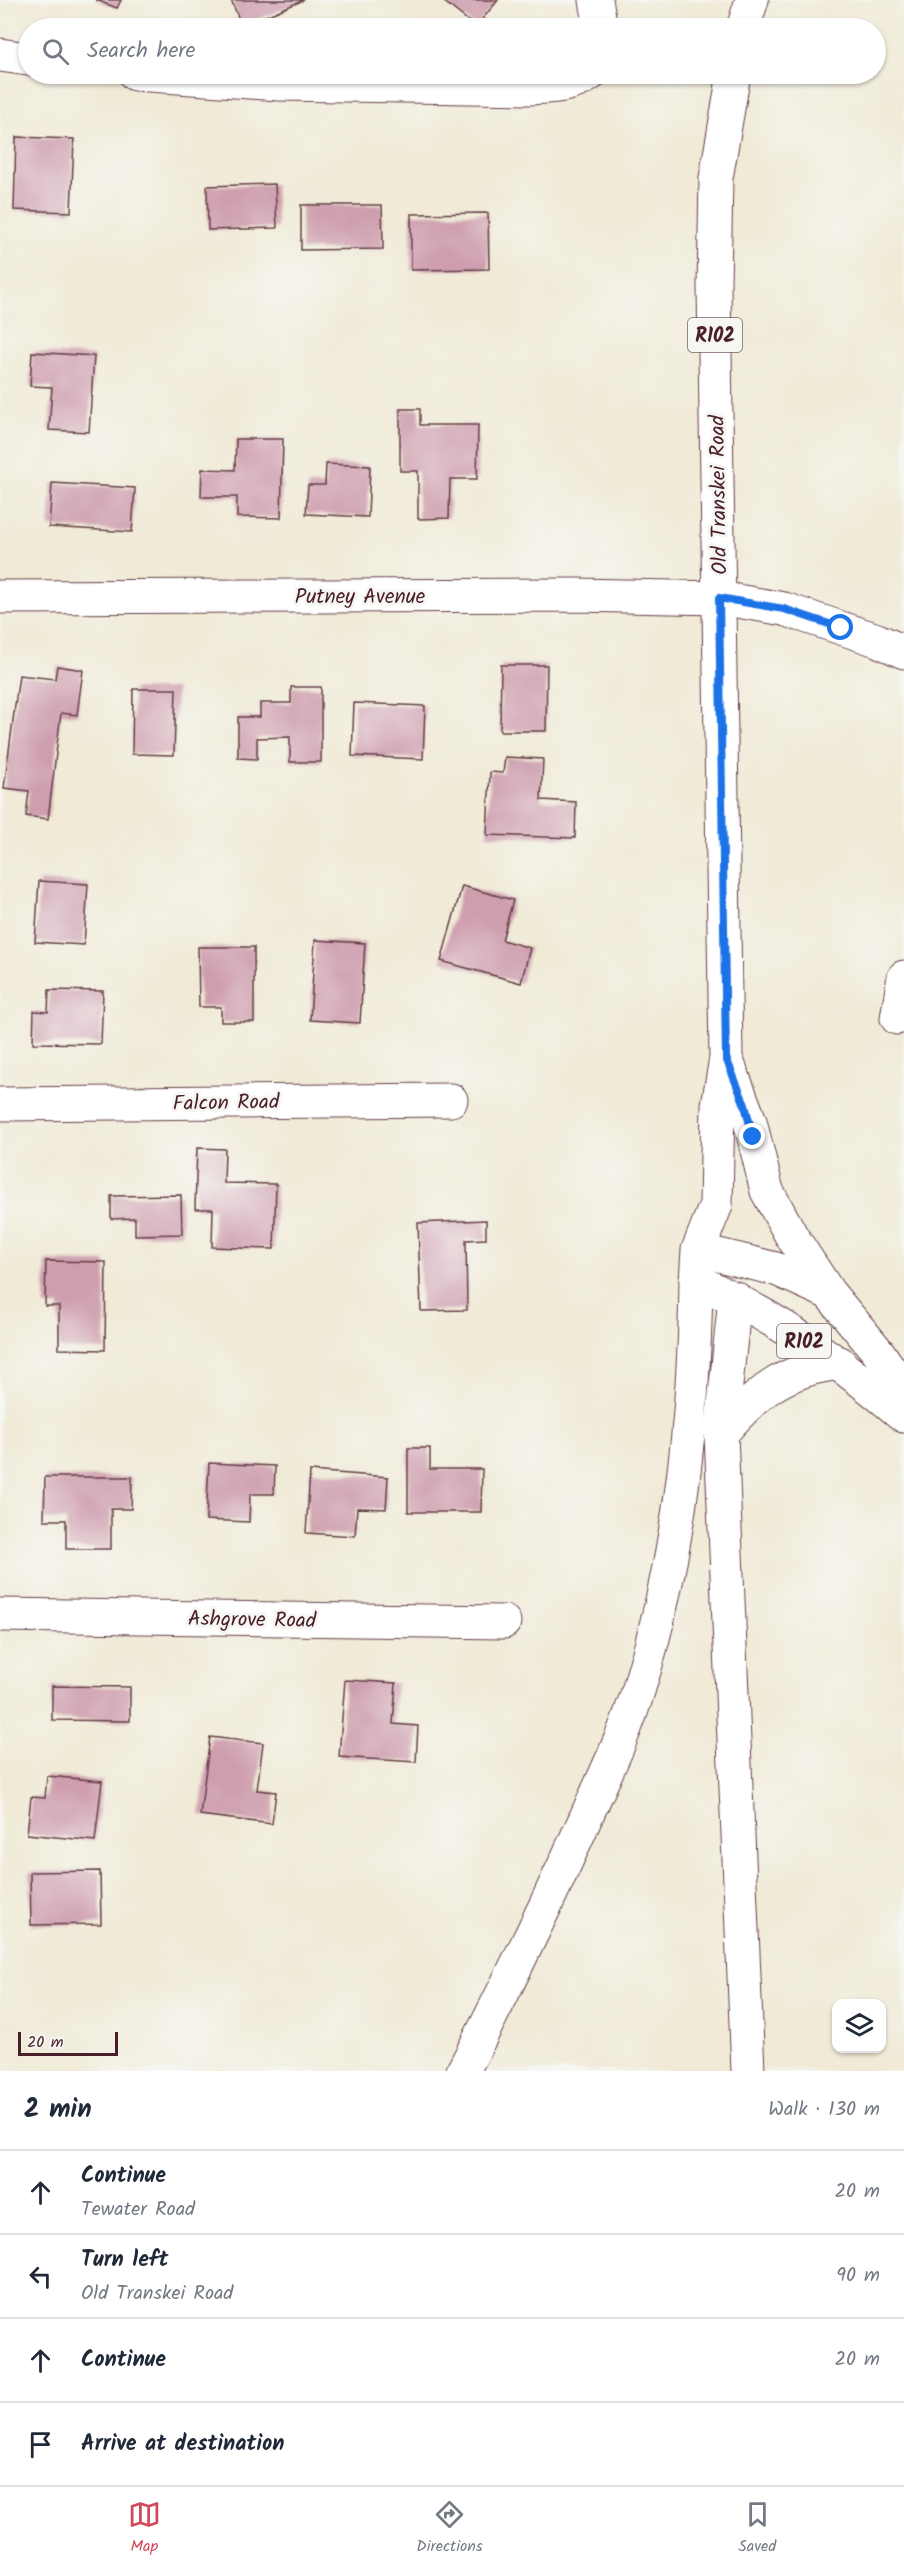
<!DOCTYPE html>
<meta charset="utf-8">
<style>
body{margin:0;font-family:Kalam,sans-serif;background:#f6f6f7;color:#1f2937}
.controls{position:absolute;right:18px;bottom:18px;display:grid;overflow:hidden;border-radius:12px;box-shadow:0 2px 4px #0004}
.controls button{width:54px;height:54px;display:grid;place-items:center;padding:0;border:0;border-bottom:2px solid #e0e1e3;background:#fff;color:#1f2937;font:30px sans-serif}
.scale{position:absolute;left:18px;bottom:15px;width:100px;box-sizing:border-box;padding-left:6px;border:3px solid #4a1f2b;border-top:0;font-size:16px;line-height:21px;white-space:nowrap;color:#4a1f2b;-webkit-text-stroke:4px #f6f6f2;paint-order:stroke}
.stop{position:absolute;width:18px;height:18px;margin:-14px;border:4px solid #1a73e8;border-radius:50%;background:#fff}
.stop.end{background:#1a73e8;border-color:#fff;box-shadow:0 2px 6px #0008}
.list{margin:0;padding:0;list-style:none}
h2{display:flex;justify-content:space-between;align-items:center;height:78px;margin:0;padding:0 24px;font-size:26px}
h2 small{font-size:20px;font-weight:400;color:#747a83}
.list li{display:grid;grid-template-columns:39px 1fr auto;gap:18px;align-items:center;box-sizing:border-box;height:84px;padding:0 24px;border-top:2px solid #e0e1e3}
.list b{display:block;font-size:22px;white-space:nowrap}
.list p{margin:0;font-size:20px;white-space:nowrap;color:#747a83}
.list em{font-size:20px;font-style:normal;color:#747a83}
.icon{flex:none;width:33px;height:33px;fill:none;stroke:currentColor;stroke-width:2;stroke-linecap:round;stroke-linejoin:round}
.map{position:relative;flex:none;width:904px;height:2071px;overflow:hidden}
.search{position:absolute;background:#fff;box-shadow:0 2px 4px #0004;left:18px;right:18px;top:18px;height:66px;display:flex;align-items:center;gap:15px;box-sizing:border-box;padding:0 21px;border-radius:33px;color:#747a83;font-size:22px}
.sheet{height:414px;background:#fff}
nav{display:flex;justify-content:space-around;align-items:center;box-sizing:border-box;height:84px;border-top:2px solid #e0e1e3;background:#fff;font-size:16px;color:#747a83}
nav a{display:grid;justify-items:center;gap:3px}
nav .on{color:#d1495b}
.map>svg:first-child{display:block}
.building{fill:#ce9dae}
.lines{fill:none;stroke-linecap:round;stroke-linejoin:round}
.minor-casing{stroke:#633d45;stroke-width:35}
.primary-casing{stroke:#633d45;stroke-width:35}
.trunk-casing{stroke:#633d45;stroke-width:35}
.minor{stroke:#fff;stroke-width:33}
.primary{stroke:#fff;stroke-width:33}
.trunk{stroke:#fff;stroke-width:33}
.route{stroke:#1a73e8;stroke-width:8}
.labels{text-anchor:middle;stroke-width:6;stroke-linejoin:round;paint-order:stroke}
.shield{fill:#f6f6f2;stroke:#7e6067;stroke-width:1.5}
.shield-label{font-size:20px;font-weight:bold;fill:#4a1f2b}
.street-label{font-size:21px;fill:#4a1f2b;stroke:#f6f6f2}
</style>
<div class="map">
<svg width="904" height="2071" viewBox="0 0 904 2071">
<rect width="100%" height="100%" fill="#f6f6f2"/>
<filter id="ink" filterUnits="userSpaceOnUse"><feTurbulence type="fractalNoise" baseFrequency=".0167" numOctaves="2"/><feDisplacementMap in="SourceGraphic" scale="12" xChannelSelector="R" yChannelSelector="G"/><feConvolveMatrix kernelMatrix="1 2 1 2 8 2 1 2 1" color-interpolation-filters="sRGB"/></filter>
<filter id="wash" filterUnits="userSpaceOnUse"><feTurbulence type="fractalNoise" baseFrequency=".008" numOctaves="4" result="noise"/><feDisplacementMap in="SourceGraphic" scale="24" xChannelSelector="R" yChannelSelector="G"/><feGaussianBlur stdDeviation="1.35" result="paint"/><feColorMatrix in="noise" values="0 0 0 0 0 0 0 0 0 0 0 0 0 0 0 0 0 1.4 0 .05"/><feComposite in="paint" operator="in"/></filter>
<g filter="url(#wash)">
<rect width="100%" height="100%" fill="#f0ead6"/>
<g id="blocks">
<path class="building" d="M96 0H121L117 8Z
M231 0H304L242 26Z
M442 0H498L476 27Z
M16 137 74 139 71 212 14 210Z
M275 184 277 228 208 230 207 186Z
M301 205H382L383 249 301 250Z
M488 213 489 269 411 270V214Z
M32 352 94 356 89 432 49 430 52 387 30 386Z
M400 409H420V425H478L477 479H450L449 518 418 519V471H400Z
M236 439H283L281 518 237 517V497H201L202 469 235 470Z
M326 464 370 466 368 517 306 514 308 485H325Z
M52 483 135 488 132 532 49 527Z
M501 665H547L546 731H500Z
M57 666 83 670 77 715 61 713 48 819 26 816 29 791 4 788 19 675 55 679Z
M291 687H321V762H290V737L257 738V759L238 758V717H260V703H291Z
M133 689H176L174 755 132 754Z
M354 703 425 706 423 759 352 756Z
M505 757 543 759 541 800 576 802 575 838 487 835 490 772 503 773Z
M39 881 88 884 84 945 35 942Z
M462 886 513 900 502 940 530 948 521 983 441 961Z
M315 940 365 943 360 1023 310 1020Z
M198 947H254V1022H221V1007H199Z
M49 990 103 991 101 1044 33 1043 34 1011 48 1012Z
M197 1148 225 1149 224 1183 276 1184 274 1249 212 1247 213 1209H195Z
M181 1195 182 1234 135 1235V1218L111 1219V1196Z
M486 1220V1239L466 1240 467 1310 421 1311 418 1223Z
M46 1261 106 1262 105 1350 59 1349V1306H45Z
M408 1448H430V1469H482L481 1512H408Z
M209 1463 275 1466 274 1494H250L249 1522 206 1520Z
M310 1471 388 1477 386 1509 357 1508 355 1536 306 1533Z
M45 1477H132L131 1509H111V1549H66V1520H44Z
M345 1680 396 1683 393 1724 418 1726 416 1762 339 1757Z
M52 1686 130 1687V1721L52 1720Z
M210 1737 263 1743 257 1790 276 1792 272 1824 200 1815Z
M47 1776 102 1781 95 1841 27 1834 31 1797 45 1798Z
M100 1871 101 1924 31 1925 30 1872Z"/>
</g>
</g>
<g filter="url(#ink)">
<use href="#blocks" fill-opacity="0" stroke="#633d45" stroke-width="1.5"/>
<g class="lines">
<g class="minor-casing">
<path id="minor" d="M596 0 601 28
M0 55 28 59
M135 74 279 84 529 88C551 87 572 87 590 74
M0 597 576 595 719 598 784 609 877 640 904 652
M897 1018 904 977
M0 1104 451 1100
M0 1615 504 1622"/>
</g>
<g class="primary-casing">
<path id="primary" d="M743 28 752 0
M734 74 716 178 714 286 726 1058 718 1105 716 1205 698 1250 696 1281C772 1314 841 1362 904 1416
M726 1058 750 1121 767 1191 791 1235 829 1293
M698 1250 776 1269 829 1293 878 1352 904 1390"/>
</g>
<g class="trunk-casing">
<path id="trunk" d="M735 1298 721 1434 748 2071
M721 1434C756 1393 784 1369 840 1363
M463 2071C505 1990 545 1909 582 1826 602 1781 625 1735 639 1688 680 1555 694 1419 696 1281"/>
</g>
<use href="#minor" class="minor"/>
<use href="#primary" class="primary"/>
<use href="#trunk" class="trunk"/>
</g>
</g>
<g class="lines" filter="url(#ink)">
<path class="route" d="M753 1137 745 1105 726 1058 719 598 784 609 841 628"/>
</g>
<g class="labels">
<g class="shield">
<rect x="688" y="318" width="54" height="34" rx="4.5"/>
<rect x="777" y="1324" width="54" height="34" rx="4.5"/>
</g>
<g class="shield-label">
<text x="715" y="342">R102</text>
<text x="804" y="1348">R102</text>
</g>
<g class="street-label">
<text transform="translate(718 495) rotate(-91)" y="7">Old Transkei Road</text>
<text x="360" y="603">Putney Avenue</text>
<text transform="translate(226 1102) rotate(-1)" y="7">Falcon Road</text>
<text transform="translate(252 1619) rotate(1)" y="7">Ashgrove Road</text>
</g>
</g>
</svg>
<div class="controls">
<button><svg class="icon" aria-label="layers" viewBox="0 0 24 24"><path d="M12 4l9 5-9 5-9-5zM3 14l9 5 9-5"/></svg></button>
</div>
<div class="scale">20 m</div>
<div class="stop" style="left:841px;top:628px"></div>
<div class="stop end" style="left:753px;top:1137px"></div>
<div class="search"><svg class="icon" aria-label="search" viewBox="0 0 24 24"><circle cx="10" cy="10" r="6"/><path d="M15 15l6 6"/></svg>Search here</div>
</div>
<section class="sheet">
<h2>2 min<small>Walk · 130 m</small></h2>
<ul class="list">
<li><svg class="icon" aria-label="ahead" viewBox="0 0 24 24"><path d="M12 20V5M6 11l6-6 6 6"/></svg><div><b>Continue</b><p>Tewater Road</p></div><em>20 m</em></li>
<li><svg class="icon" aria-label="left" viewBox="0 0 24 24"><path d="M17 20v-9H6M10 6l-5 5 5 5"/></svg><div><b>Turn left</b><p>Old Transkei Road</p></div><em>90 m</em></li>
<li><svg class="icon" aria-label="ahead" viewBox="0 0 24 24"><path d="M12 20V5M6 11l6-6 6 6"/></svg><div><b>Continue</b></div><em>20 m</em></li>
<li><svg class="icon" aria-label="arrive" viewBox="0 0 24 24"><path d="M6 21V4h12l-3 4 3 4H6"/></svg><div><b>Arrive at destination</b></div></li>
</ul>
</section>
<nav>
<a class="on"><svg class="icon" aria-label="map" viewBox="0 0 24 24"><path d="M3 6l6-2 6 2 6-2v14l-6 2-6-2-6 2zM9 4v14M15 6v14"/></svg>Map</a>
<a><svg class="icon" aria-label="directions" viewBox="0 0 24 24"><path d="M12 3l9 9-9 9-9-9zM9 14v-3h6M13 9l2 2-2 2"/></svg>Directions</a>
<a><svg class="icon" aria-label="saved" viewBox="0 0 24 24"><path d="M7 4h10v16l-5-4-5 4z"/></svg>Saved</a>
</nav>
